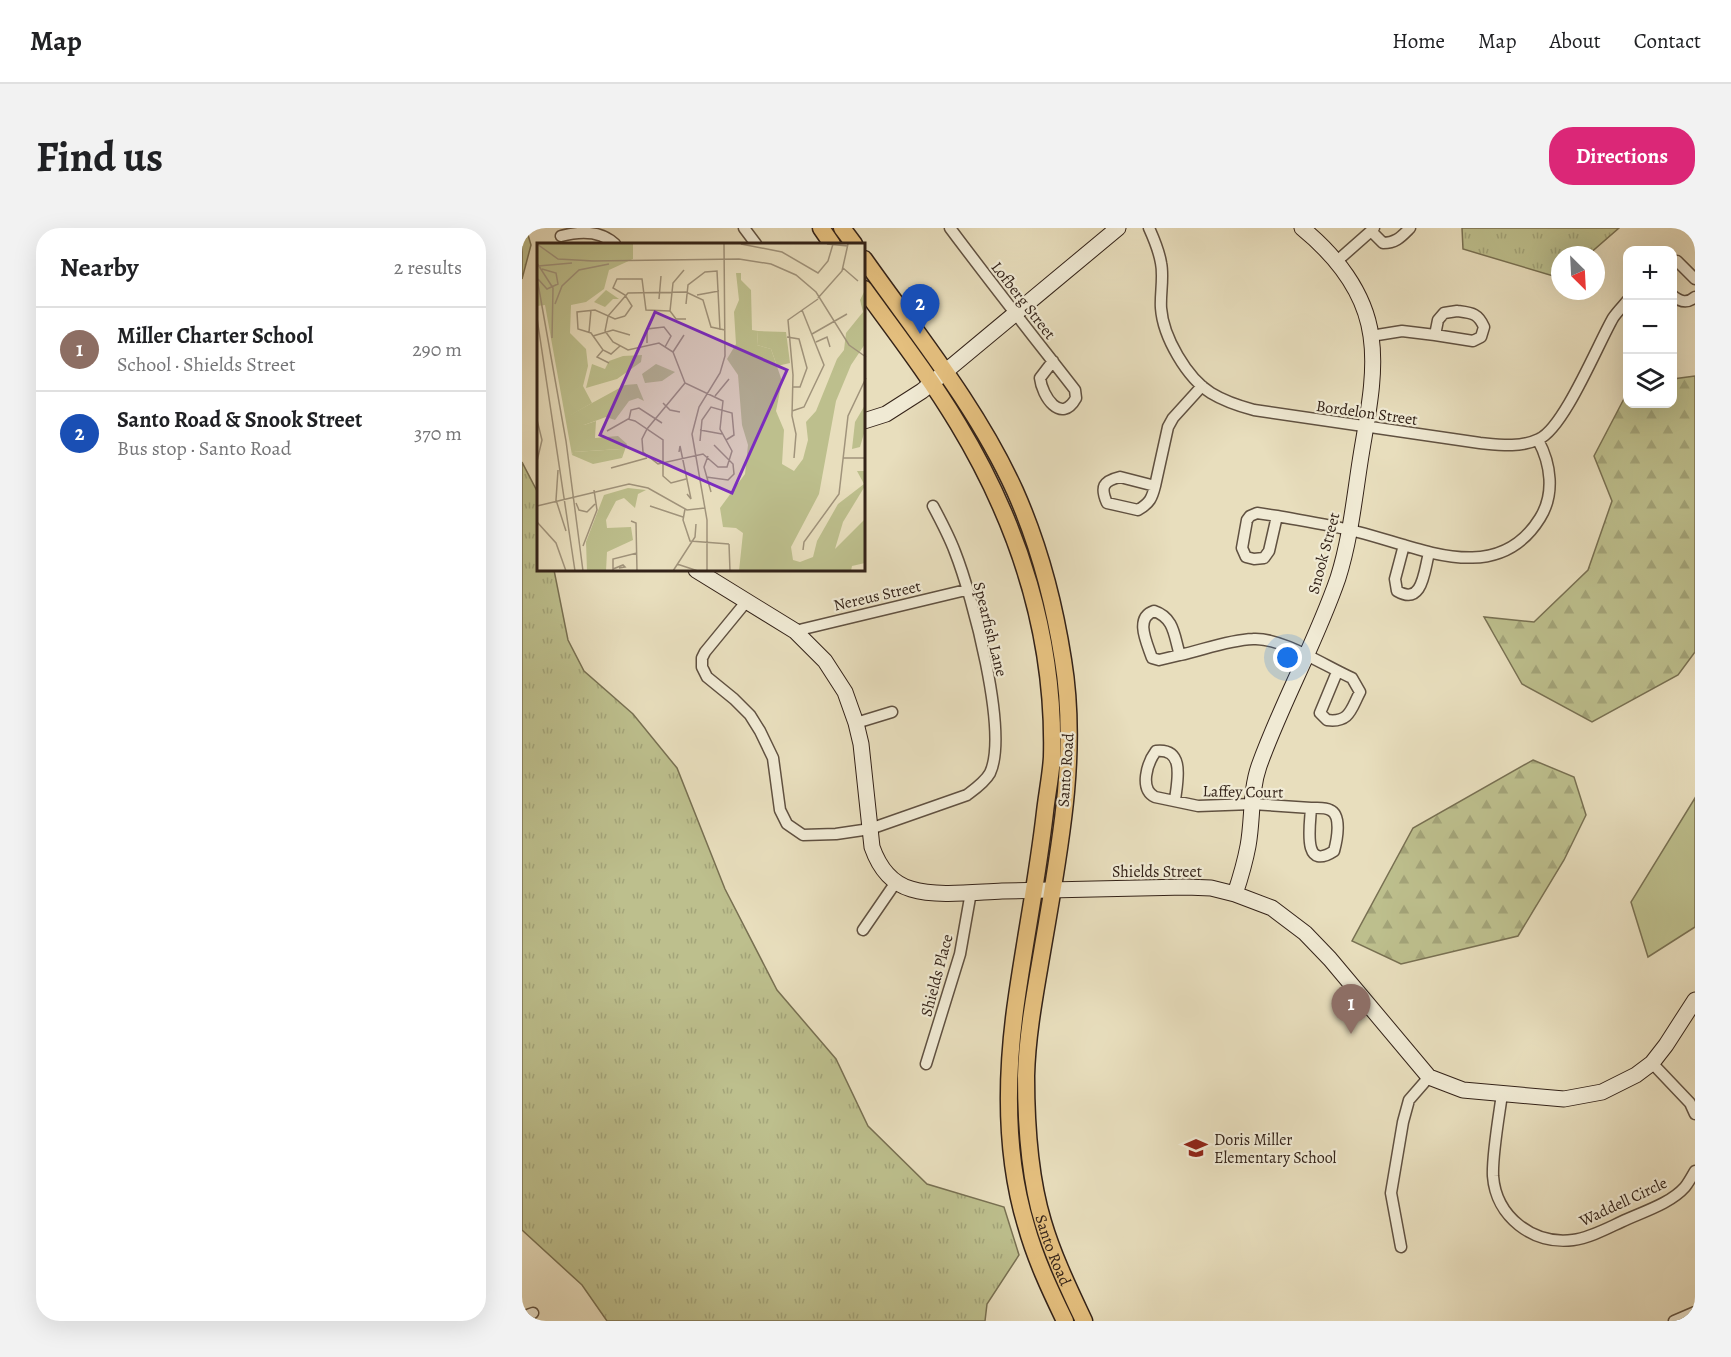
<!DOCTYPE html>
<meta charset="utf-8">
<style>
body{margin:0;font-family:Alegreya,serif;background:#f2f2f2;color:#202124}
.controls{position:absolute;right:18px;top:18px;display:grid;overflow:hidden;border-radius:12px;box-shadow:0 6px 24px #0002}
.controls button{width:54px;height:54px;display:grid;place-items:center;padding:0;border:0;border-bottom:2px solid #e0e0e0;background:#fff;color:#202124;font:30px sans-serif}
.compass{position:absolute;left:1029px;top:18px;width:54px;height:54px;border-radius:50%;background:#fff;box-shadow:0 6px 24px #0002;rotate:156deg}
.you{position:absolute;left:766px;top:430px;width:21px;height:21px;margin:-15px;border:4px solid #fff;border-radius:50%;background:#1a73e8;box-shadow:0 0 0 9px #1a73e833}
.badge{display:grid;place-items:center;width:39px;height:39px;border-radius:50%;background:#db2777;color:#fff;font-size:20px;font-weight:700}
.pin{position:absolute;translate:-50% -50px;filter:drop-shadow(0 2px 3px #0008)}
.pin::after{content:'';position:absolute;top:32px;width:21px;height:18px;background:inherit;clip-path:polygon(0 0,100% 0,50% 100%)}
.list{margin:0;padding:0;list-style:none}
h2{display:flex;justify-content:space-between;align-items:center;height:78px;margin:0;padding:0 24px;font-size:26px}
h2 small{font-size:20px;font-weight:400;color:#757577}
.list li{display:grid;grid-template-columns:39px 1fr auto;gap:18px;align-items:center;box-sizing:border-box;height:84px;padding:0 24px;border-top:2px solid #e0e0e0}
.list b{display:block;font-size:22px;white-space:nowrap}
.list p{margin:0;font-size:20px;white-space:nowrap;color:#757577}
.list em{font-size:20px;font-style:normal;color:#757577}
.icon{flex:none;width:33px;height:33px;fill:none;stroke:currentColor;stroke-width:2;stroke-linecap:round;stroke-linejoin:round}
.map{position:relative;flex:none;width:1173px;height:1093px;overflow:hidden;border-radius:24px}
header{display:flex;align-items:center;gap:36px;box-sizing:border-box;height:84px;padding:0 30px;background:#fff;border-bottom:2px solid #e0e0e0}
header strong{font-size:28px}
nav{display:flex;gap:33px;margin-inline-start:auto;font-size:21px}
.intro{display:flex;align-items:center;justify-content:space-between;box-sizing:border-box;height:144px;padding:0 36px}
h1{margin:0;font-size:42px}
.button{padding:15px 27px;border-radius:24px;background:#db2777;color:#fff;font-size:21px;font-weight:700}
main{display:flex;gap:36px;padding:0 36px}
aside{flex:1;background:#fff;border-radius:24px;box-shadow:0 6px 24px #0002}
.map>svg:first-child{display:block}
.grass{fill:url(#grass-tufts);stroke:#787052;stroke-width:1.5}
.forest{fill:url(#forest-firs);stroke:#787052;stroke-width:1.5}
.park{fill:#bdbf8d;stroke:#787052;stroke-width:1.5}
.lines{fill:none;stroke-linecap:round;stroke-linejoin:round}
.street-casing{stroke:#605141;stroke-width:13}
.secondary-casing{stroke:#332218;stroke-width:17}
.primary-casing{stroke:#332218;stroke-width:19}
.street{stroke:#f0ead4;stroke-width:10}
.secondary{stroke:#f0ead4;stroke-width:15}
.primary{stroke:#e4bf7e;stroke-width:16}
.labels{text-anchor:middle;stroke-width:4.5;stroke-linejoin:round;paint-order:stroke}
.street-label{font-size:16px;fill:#332218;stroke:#f0ead4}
.poi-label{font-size:16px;fill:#332218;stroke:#f0ead4;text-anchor:start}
.inset-road{fill:none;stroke:#a0937b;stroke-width:1.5}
.view{fill:#7b2cbf;fill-opacity:0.15;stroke:#7b2cbf;stroke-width:3}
.inset-edge{fill:none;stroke:#332218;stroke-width:3}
</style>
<header>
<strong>Map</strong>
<nav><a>Home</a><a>Map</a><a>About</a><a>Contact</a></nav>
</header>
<div class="intro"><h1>Find us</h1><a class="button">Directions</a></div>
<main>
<aside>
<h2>Nearby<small>2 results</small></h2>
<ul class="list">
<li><span class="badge" style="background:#8d6e63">1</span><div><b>Miller Charter School</b><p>School · Shields Street</p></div><em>290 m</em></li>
<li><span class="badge" style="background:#1a4fb4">2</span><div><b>Santo Road &amp; Snook Street</b><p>Bus stop · Santo Road</p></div><em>370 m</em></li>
</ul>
</aside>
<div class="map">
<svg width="1173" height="1093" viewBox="0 0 1173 1093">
<defs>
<pattern id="grass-tufts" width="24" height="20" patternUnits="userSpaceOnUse" patternTransform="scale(1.5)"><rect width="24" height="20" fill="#bdbf8d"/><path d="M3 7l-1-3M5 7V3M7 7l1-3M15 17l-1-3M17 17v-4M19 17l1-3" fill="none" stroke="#a3a479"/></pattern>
<pattern id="forest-firs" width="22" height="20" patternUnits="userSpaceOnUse" patternTransform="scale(1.5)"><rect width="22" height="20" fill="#bdbf8d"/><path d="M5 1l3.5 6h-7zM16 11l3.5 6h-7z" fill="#a3a479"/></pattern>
</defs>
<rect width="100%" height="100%" fill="#e8debd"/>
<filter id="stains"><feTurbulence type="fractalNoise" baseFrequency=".00333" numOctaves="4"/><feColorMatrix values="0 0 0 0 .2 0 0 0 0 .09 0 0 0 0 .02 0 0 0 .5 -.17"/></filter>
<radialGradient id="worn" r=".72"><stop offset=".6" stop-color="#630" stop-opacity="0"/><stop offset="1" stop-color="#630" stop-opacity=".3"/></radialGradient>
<path class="grass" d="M0 0H4L9 17 0 51Z
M940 0H1097L1066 27H1038V50L941 21Z
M0 234 16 265V342H32L46 412 62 443 111 486 155 540 203 661 255 762 314 831 346 898 405 956 482 979 497 1027 465 1076 463 1093H85L60 1057 0 1002Z"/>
<path class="forest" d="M1173 148V424L1156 447 1070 494 1000 456 962 389 1012 394 1066 342 1090 273 1072 228 1105 165 1106 176H1150L1151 151Z
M1011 532 1052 549 1064 587 1042 632 996 708 879 736 830 713 891 600Z"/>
<path class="park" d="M1173 570V699L1126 729 1109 674Z"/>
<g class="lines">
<g class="street-casing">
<path id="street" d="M222 0 234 16
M428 0C469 55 511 108 553 162L554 170C539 197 520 168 518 150L531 133
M627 0C632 11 637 23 639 35 642 49 638 66 639 80 641 109 665 150 689 165 702 173 717 178 732 182L958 215C978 217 998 220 1017 211 1042 200 1076 116 1091 90 1095 84 1101 78 1106 72
M852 0 849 3 861 15C874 15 879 9 888 0
M39 8C58 3 78 2 93 16
M815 33 849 3
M1150 33H1155L1173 51
M1150 67C1158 74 1165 76 1173 69
M935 83C950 85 956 85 962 99L959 109 951 113 913 107 916 92 922 85Z
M849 108 880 103 913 107
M598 249 633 258C630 270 628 275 616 282L585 275C578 259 581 253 598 249Z
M633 258 646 199 651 190 680 158
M735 285 755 288 747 323 742 330 732 331 724 329 720 320 725 292 728 288Z
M755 288C782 293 809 297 836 304 897 319 975 360 1018 290 1033 266 1029 236 1016 212
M882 317 873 351 875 363C901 378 902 343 907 325
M224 374 183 424 180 430V439L185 449 212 471 228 487 238 503 251 530 258 582 265 596 281 607 314 606 348 601 445 567C453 561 463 554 468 545 487 504 450 367 433 324 427 308 419 293 411 278
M632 383C653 390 652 409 658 427L637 432 630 430C625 415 612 390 632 383Z
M273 403 444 362
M658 427C681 422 706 412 731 411 759 409 803 438 830 450L838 464C829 481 828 495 805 492L798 485 815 444
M334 495 370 484
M653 572C655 554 664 520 634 523 625 535 617 561 633 569L676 578 730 576 789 580
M789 580C795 580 803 579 808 582 820 587 815 612 812 623 780 644 788 598 789 580Z
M341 702 374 654
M1130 835 1168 875 1173 886
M404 836 438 726 449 664
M980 866C977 888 970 927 971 948 974 989 1011 1017 1051 1012 1067 1010 1084 1001 1099 994 1120 984 1148 976 1163 959 1167 954 1170 948 1173 943
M879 1019 869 965 881 894 887 872 907 849
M0 1089 11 1085
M1152 1093 1173 1084"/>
</g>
<g class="secondary-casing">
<path id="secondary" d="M342 193 364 186 400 163 596 0
M174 342 273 403 303 433 323 464 334 495 339 516 350 619C357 639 368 655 389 661 415 669 453 664 480 663 541 662 603 660 664 659L689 660 713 666 750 680 783 705 808 731 907 849 941 862 1042 871 1080 864 1114 847 1130 835 1144 817 1173 772
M713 666C718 651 723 634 726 618 731 591 728 564 737 538 760 474 794 414 816 350 828 312 832 273 838 234 844 194 855 149 849 108 843 64 813 27 780 0"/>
</g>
<g class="primary-casing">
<g id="primary">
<path d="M299 0 310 16"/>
<path d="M320 0 332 16"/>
<path id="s1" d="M342 31C395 106 455 179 493 263 517 317 532 374 541 432 557 529 536 629 520 724 513 765 505 807 504 848 504 896 507 948 521 994 531 1028 547 1061 562 1093"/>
<path d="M342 61C374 105 408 149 436 196 497 297 533 410 530 529 529 547 525 566 523 584 516 646 504 706 495 768 484 842 482 924 504 997 513 1030 528 1062 543 1093"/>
</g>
</g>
<use href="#street" class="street"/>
<use href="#secondary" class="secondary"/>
<use href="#primary" class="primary"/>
</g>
<defs>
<g id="school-bare" transform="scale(1.8)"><path d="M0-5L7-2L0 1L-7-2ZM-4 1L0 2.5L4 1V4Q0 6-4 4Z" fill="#8f2418" stroke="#f0ead4" stroke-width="2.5" paint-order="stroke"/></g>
</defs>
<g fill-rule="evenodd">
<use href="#school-bare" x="674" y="920"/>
</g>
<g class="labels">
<g class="street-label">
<text transform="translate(502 72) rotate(52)" y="6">Lofberg Street</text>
<text transform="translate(845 184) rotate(8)" y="6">Bordelon Street</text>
<text transform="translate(801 325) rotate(-75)" y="6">Snook Street</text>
<text transform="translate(355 367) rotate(-13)" y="6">Nereus Street</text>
<text transform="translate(469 401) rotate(76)" y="6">Spearfish Lane</text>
<text transform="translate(543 542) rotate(-86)" y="6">Santo Road</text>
<text transform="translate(721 563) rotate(1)" y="6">Laffey Court</text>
<text x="635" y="649">Shields Street</text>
<text transform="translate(414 747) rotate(-75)" y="6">Shields Place</text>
<text transform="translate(1101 973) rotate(-25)" y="6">Waddell Circle</text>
<text dy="6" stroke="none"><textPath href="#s1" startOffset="1050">Santo Road</textPath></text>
</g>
<g class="poi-label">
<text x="692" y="917">Doris Miller<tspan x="692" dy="18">Elementary School</tspan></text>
</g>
</g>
<g transform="translate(15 15)">
<rect width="328" height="328" fill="#e8debd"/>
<path d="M0 1H96V16L72 27 67 46 49 59 34 62 33 90 49 106 51 123 46 143 55 160 34 172 47 182 59 178 58 195 81 193 90 201 85 215 83 206 36 209 35 212 8 62 0 63ZM199 30H204V37L214 47 215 87 221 88 220 102 234 106 245 138 239 168 247 187 245 221 257 228 266 216 271 197 269 179 279 168 300 116 307 107 309 90 326 69 323 57 328 47V101L314 122 299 158 282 251 254 304 256 317 263 319 276 314 280 298 301 261 327 241 320 228H328V243L306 279 298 306 328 276V320L315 323 314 328H202L206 290 199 285 186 284 183 265 208 231 211 202 205 182 201 132 190 116 199 101 197 69 202 57ZM328 162V187L323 204 315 206 318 179ZM91 245 109 247 101 251 98 265 87 255 79 258 69 277 70 285 94 284 96 297 70 309 69 328H50L49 299 67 252Z" fill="#bdbf8d"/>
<path d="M119 121 138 129 125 138 108 140 105 131ZM100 141 107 158 101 155 92 158 78 177 69 174 47 182 36 180 33 172 88 142ZM84 206 85 215 56 221 35 212 36 209Z" fill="#bdbf8d"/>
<path d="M69 47 82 56H76L68 64 57 59ZM221 88 249 89 253 120 240 123 234 106 220 102ZM105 112 104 119 80 136 49 145 55 121 68 126 72 118 86 113Z" fill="#bdbf8d"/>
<path class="inset-road" d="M0 1 21 16 57 18M204 1 245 9 281 30 291 18 296 1M290 1 311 3M54 18 202 16 234 21 259 32 279 49 312 102 329 114M0 20 16 45 15 95M1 23 35 20M306 25 321 38M0 35 29 198 46 328M1 36 10 46 21 41 19 30 5 26M160 52 182 48M281 55 305 28 311 1M122 56 124 33M18 61 25 43 42 27 72 21M149 61 151 42 168 29 180 28 183 87M133 68 136 40 147 27M133 68 139 76H149M88 73 95 63 88 52 76 45 80 36H105L109 67 133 68M0 75 38 328M52 89 54 67M275 91 310 71M56 93 76 87 93 92M250 94 262 96 270 125 263 144H256M279 99 290 94 293 104M110 100V86L127 84 134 93 128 104M83 103 74 111 66 107 54 90 41 86 40 69 58 67 78 76 88 73M66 107 60 114 72 120M136 109 147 92M148 140 110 186 105 196 106 209 121 221 166 211 181 224H190L195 208 183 186 186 158 148 140 136 109 122 100 91 107 76 99 68 88 71 73 91 50 149 49 166 57 174 84 188 87M178 153 192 136M126 160 133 167 143 169M255 168 267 164 287 122 265 67M92 176 94 167 102 165 125 180M0 177 5 197 0 218M163 187 185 191M70 188 91 176 98 178 126 197V233L134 240 149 236M163 198 165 177 174 164 195 170 197 192 189 197M142 209 143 203 154 256 150 251M171 213 167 224 174 249M257 215 259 191 255 173 256 132 251 77 281 56M306 215H329M74 225 110 215M21 227 19 257 29 288M169 234 191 237 197 231 196 221 177 202M39 260 42 267 50 269 58 261M0 263 92 241 111 245 150 267 168 265M113 263 146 274M148 266 146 277 153 298 192 301M94 278 99 280 100 328M0 279 19 300 29 328M192 301 193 328M46 303 60 267 57 247M266 307 267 299 302 251 311 173 329 135M140 321 161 328M76 326 86 322 88 324 82 325M76 328V316L100 310M136 328 158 294 159 281M170 328V277L155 191 162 164 183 130 188 113 187 1"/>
<path class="view" d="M118 69 250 127 195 250 63 192Z"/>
<rect width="328" height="328" class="inset-edge"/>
</g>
<rect width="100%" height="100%" filter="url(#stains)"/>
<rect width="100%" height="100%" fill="url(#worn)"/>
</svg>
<div class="controls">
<button>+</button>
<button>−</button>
<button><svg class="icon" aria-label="layers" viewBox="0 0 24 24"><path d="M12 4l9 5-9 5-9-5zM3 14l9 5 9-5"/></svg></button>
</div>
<svg class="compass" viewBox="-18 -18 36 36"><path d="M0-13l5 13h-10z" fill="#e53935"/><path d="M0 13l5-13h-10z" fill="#757577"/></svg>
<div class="you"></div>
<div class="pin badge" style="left:829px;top:806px;background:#8d6e63">1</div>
<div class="pin badge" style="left:398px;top:106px;background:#1a4fb4">2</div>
</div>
</main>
